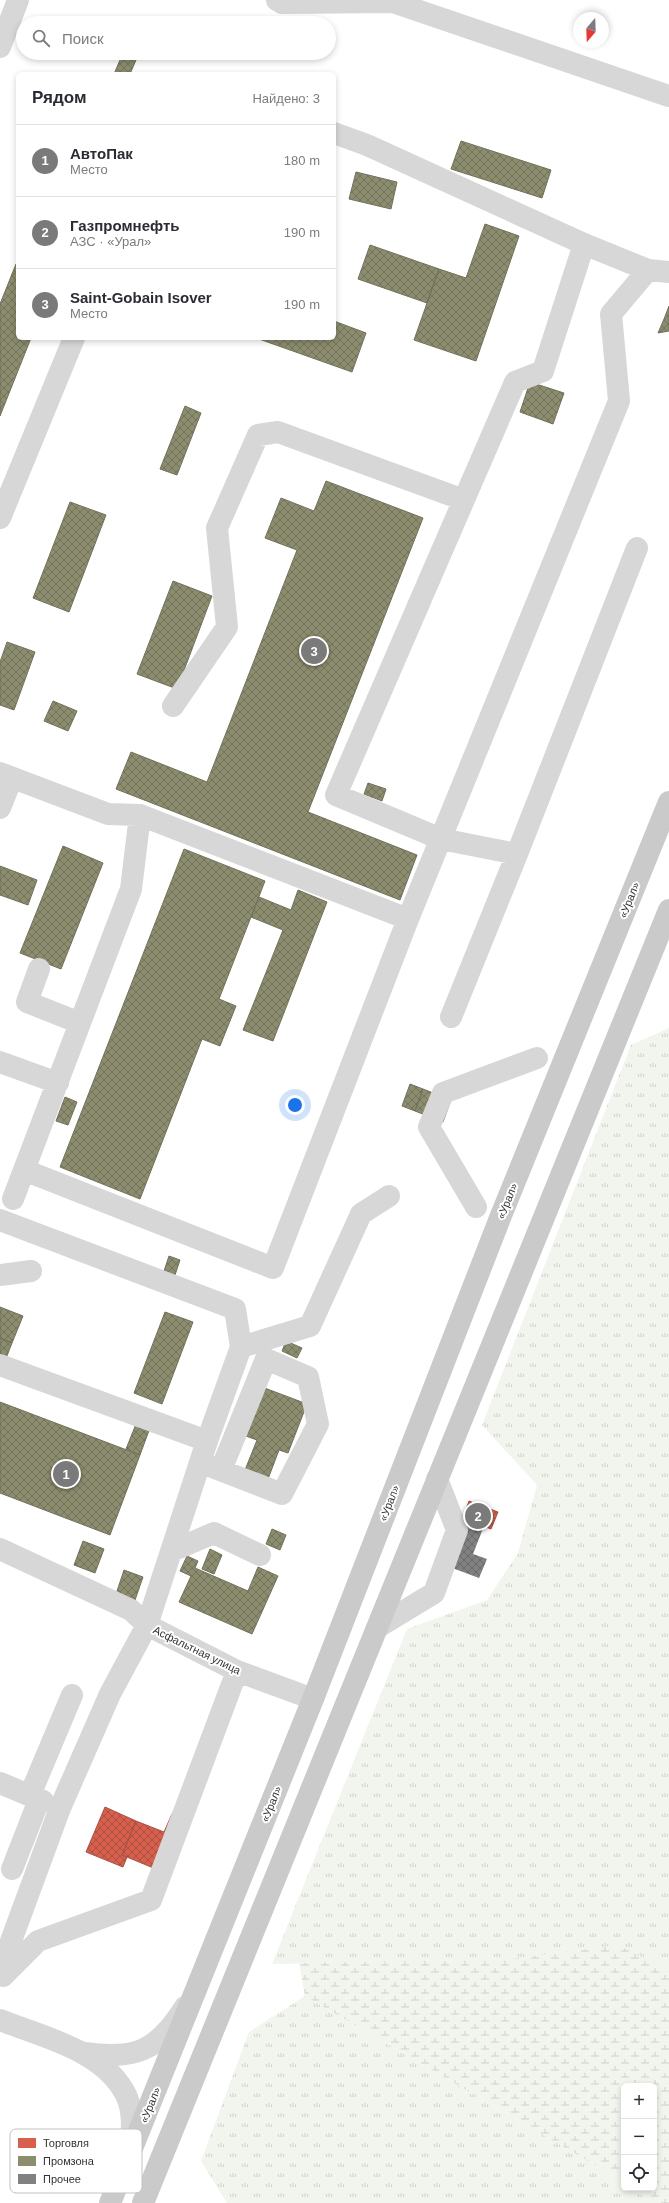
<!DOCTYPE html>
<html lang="ru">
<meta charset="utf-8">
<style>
body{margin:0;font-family:Helvetica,sans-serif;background:#f2f2f3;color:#2b2b33}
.controls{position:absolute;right:12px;bottom:12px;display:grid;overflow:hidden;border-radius:6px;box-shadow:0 2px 6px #0003}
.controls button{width:36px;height:36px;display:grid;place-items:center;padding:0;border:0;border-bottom:1px solid #e1e1e2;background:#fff;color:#2b2b33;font:20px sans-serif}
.compass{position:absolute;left:573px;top:12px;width:36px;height:36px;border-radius:50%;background:#fff;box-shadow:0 2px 6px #0003;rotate:199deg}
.you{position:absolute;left:295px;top:1105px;width:14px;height:14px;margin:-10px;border:3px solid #fff;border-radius:50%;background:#1a73e8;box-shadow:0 0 0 6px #1a73e833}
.badge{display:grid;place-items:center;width:26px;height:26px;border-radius:50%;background:#7a7a7a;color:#fff;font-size:13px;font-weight:700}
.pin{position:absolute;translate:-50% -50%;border:2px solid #fff;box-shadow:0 1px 4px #0006}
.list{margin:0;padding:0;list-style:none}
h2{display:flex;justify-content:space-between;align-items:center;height:52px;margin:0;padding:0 16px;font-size:17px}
h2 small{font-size:13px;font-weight:400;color:#7c7c81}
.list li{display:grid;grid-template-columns:26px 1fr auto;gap:12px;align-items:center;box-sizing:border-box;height:72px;padding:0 16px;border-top:1px solid #e1e1e2}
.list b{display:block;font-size:15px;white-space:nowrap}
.list p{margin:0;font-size:13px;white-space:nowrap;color:#7c7c81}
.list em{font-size:13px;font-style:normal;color:#7c7c81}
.icon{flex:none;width:22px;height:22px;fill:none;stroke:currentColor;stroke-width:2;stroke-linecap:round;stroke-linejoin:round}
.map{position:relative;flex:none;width:669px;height:2203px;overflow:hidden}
.search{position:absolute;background:#fff;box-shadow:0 2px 6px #0003;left:16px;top:16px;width:320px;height:44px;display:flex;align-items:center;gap:10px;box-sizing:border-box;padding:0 14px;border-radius:22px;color:#7c7c81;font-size:15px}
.panel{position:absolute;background:#fff;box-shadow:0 2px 6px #0003;left:16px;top:72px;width:320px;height:268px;border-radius:6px}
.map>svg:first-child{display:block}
.grass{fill:url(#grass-tufts)}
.wetland{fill:url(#wetland-marsh)}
.shops{fill:url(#shops-cross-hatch);stroke:#a55245}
.industry{fill:url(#industry-cross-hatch);stroke:#71715c}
.building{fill:url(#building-cross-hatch)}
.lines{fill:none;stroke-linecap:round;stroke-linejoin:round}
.minor{stroke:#d7d7d7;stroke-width:22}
.major{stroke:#cacaca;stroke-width:22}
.labels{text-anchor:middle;stroke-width:4;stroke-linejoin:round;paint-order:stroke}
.street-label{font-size:11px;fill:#333;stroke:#fff}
.key{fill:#fff;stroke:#c2c2c2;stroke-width:1}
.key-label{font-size:11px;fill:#333}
</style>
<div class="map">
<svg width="669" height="2203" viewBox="0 0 669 2203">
<defs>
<pattern id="grass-tufts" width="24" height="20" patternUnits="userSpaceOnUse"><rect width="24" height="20" fill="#f1f5ed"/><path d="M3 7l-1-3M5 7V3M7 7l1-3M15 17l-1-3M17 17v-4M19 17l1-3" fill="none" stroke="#cfd2cc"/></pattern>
<pattern id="wetland-marsh" width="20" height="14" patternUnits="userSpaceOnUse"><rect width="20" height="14" fill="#f1f5ed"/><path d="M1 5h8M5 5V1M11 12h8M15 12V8" fill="none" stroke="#cfd2cc"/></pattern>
<pattern id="shops-cross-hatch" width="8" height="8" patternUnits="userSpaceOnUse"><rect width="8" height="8" fill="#d6604d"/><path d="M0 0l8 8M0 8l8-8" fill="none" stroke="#ae5041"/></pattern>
<pattern id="industry-cross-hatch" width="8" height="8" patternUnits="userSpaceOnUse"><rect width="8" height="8" fill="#8c8c6e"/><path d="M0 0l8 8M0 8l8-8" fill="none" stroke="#73735b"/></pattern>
<pattern id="building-cross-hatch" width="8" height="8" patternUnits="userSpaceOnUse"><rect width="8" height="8" fill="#818181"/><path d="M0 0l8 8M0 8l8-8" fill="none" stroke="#6a6a6a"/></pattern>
</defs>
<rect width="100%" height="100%" fill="#fff"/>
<path class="grass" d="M669 1028V1973L611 1946 510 1959 272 1964 407 1629 487 1600 518 1553 537 1485 482 1425 631 1045Z
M305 1996 624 2182V2188H633L651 2203H227L201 2161 249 2032Z"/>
<path class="wetland" d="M618 1945 669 1971V2203H651L633 2188H654V2086H624V2182L305 1996 299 1963 510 1959Z"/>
<path class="shops" d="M469 1501 498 1512 491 1529 463 1518Z
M105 1807 136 1821 122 1855 127 1857 123 1867 86 1852Z
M172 1814 168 1874 122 1855 136 1821 164 1832Z"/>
<path class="industry" d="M43 53H55L53 58Z
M123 53H139L130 74H114Z
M461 141 551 170 542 198 451 169Z
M356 172 397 182 391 209 349 199Z
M485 224 519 236 476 361 414 340 439 269 466 278Z
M370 245 439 269 427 303 358 279Z
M16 264H18V338H31L0 416V304Z
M669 306V331L658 333 664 319Z
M334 321 366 333 352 372 259 339 334 338Z
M530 382 564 393 553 424 520 412Z
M185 406 201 413 177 475 160 469Z
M326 481 423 518 308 812 417 855 400 900 116 789 131 752 207 782 297 550 265 538 281 498 314 511Z
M70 502 106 515 69 612 33 598Z
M173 581 212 596 177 689 137 674Z
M7 642 35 652 14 710 0 705V662Z
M53 701 77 711 68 731 44 721Z
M368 783 386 789 382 801 364 794Z
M63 846 103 863 61 969 20 953Z
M184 849 265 881 219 999 236 1006 220 1046 202 1039 140 1199 60 1167Z
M0 866 37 880 28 905 0 895Z
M298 890 327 902 273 1041 243 1030 283 930 251 917 259 897 291 910Z
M410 1084 423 1089 415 1111 402 1106Z
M423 1089 451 1100 443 1122 415 1111Z
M65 1097 77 1102 68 1125 56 1121Z
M169 1256 180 1260 175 1275 164 1271Z
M0 1307 23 1316 12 1343 0 1338Z
M165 1312 193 1322 162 1404 134 1393Z
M0 1338 12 1343 5 1361 0 1359Z
M286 1341 302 1348 297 1358 282 1351Z
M262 1387 307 1404 288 1453 279 1450 268 1479 245 1470 257 1440 243 1435Z
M0 1402 140 1455 110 1535 0 1493Z
M138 1419 151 1425 140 1455 126 1449Z
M272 1529 286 1535 280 1550 266 1544Z
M83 1541 104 1549 95 1573 74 1565Z
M210 1549 222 1555 214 1574 202 1569Z
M187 1556 198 1561 195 1568 248 1591 258 1567 278 1576 252 1634 179 1602 191 1576 180 1571Z
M124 1570 143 1577 134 1603 115 1597Z"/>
<path class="building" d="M469 1520 484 1526 473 1554 487 1559 479 1578 439 1563 458 1548Z"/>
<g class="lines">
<path class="minor" d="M277 0 282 3 393 2 669 96
M0 47 18 0
M334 133 367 145 584 244 648 270 669 272
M0 518 74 338
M173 706 227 627 217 528 258 435 278 432 464 500
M0 773 108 814 140 815 408 919 273 1268 24 1170
M0 808 12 778
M517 854 441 839 336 795 515 382 543 371 584 244
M408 919 619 401 611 314 648 270
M39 969 27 1002 80 1023
M451 1017 517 854 637 548
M0 1062 58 1083
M13 1199 131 889 140 815
M476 1207 429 1127 443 1093 537 1058
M0 1220 235 1309 241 1347 207 1441 147 1625 110 1694 60 1808 11 1941 4 1973
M0 1275 31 1271
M241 1347 310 1326 361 1214 389 1196
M0 1365 207 1441
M202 1463 282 1494 318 1424 308 1377 266 1359 221 1470
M0 1549 131 1610 147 1625 237 1671 313 1699
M172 1551 214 1533 260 1555
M378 1627 434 1593 457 1530 437 1479
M0 1783 43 1801
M30 1795 72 1695
M12 1869 39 1800
M3 1976 38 1941 151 1900 237 1671
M0 2020C42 2037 104 2050 126 2095 134 2111 132 2131 131 2149
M84 2053C135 2059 156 2053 185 2007"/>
<path class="major" d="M110 2203 313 1699 500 1218 669 802
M143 2203 669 910"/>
</g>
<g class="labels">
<g class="street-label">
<text transform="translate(629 900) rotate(-68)" y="4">«Урал»</text>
<text transform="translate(507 1201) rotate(-68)" y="4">«Урал»</text>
<text transform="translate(389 1503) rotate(-69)" y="4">«Урал»</text>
<text transform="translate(197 1650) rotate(26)" y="4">Асфальтная улица</text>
<text transform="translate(271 1804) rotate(-68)" y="4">«Урал»</text>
<text transform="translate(150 2105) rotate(-68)" y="4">«Урал»</text>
</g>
</g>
<rect x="10" y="2129" width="132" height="64" rx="6" class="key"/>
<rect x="18" y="2138" width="18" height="10" fill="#d6604d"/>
<rect x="18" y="2156" width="18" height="10" fill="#8c8c6e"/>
<rect x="18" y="2174" width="18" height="10" fill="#818181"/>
<g class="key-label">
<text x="43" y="2147">Торговля</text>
<text x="43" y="2165">Промзона</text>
<text x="43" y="2183">Прочее</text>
</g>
</svg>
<div class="controls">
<button>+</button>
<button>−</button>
<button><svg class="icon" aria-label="locate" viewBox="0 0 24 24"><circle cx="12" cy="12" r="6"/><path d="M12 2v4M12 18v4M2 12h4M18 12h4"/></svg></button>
</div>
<svg class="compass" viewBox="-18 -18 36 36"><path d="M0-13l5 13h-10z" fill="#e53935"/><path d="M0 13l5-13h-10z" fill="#7c7c81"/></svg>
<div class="you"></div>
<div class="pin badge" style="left:66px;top:1474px">1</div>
<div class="pin badge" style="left:478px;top:1516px">2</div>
<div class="pin badge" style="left:314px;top:651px">3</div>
<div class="search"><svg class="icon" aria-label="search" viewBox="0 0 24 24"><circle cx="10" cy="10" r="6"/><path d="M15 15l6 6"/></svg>Поиск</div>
<section class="panel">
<h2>Рядом<small>Найдено: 3</small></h2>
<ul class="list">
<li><span class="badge">1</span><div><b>АвтоПак</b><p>Место</p></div><em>180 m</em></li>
<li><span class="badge">2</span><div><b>Газпромнефть</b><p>АЗС · «Урал»</p></div><em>190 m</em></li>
<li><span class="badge">3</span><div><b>Saint-Gobain Isover</b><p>Место</p></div><em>190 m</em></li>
</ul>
</section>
</div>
